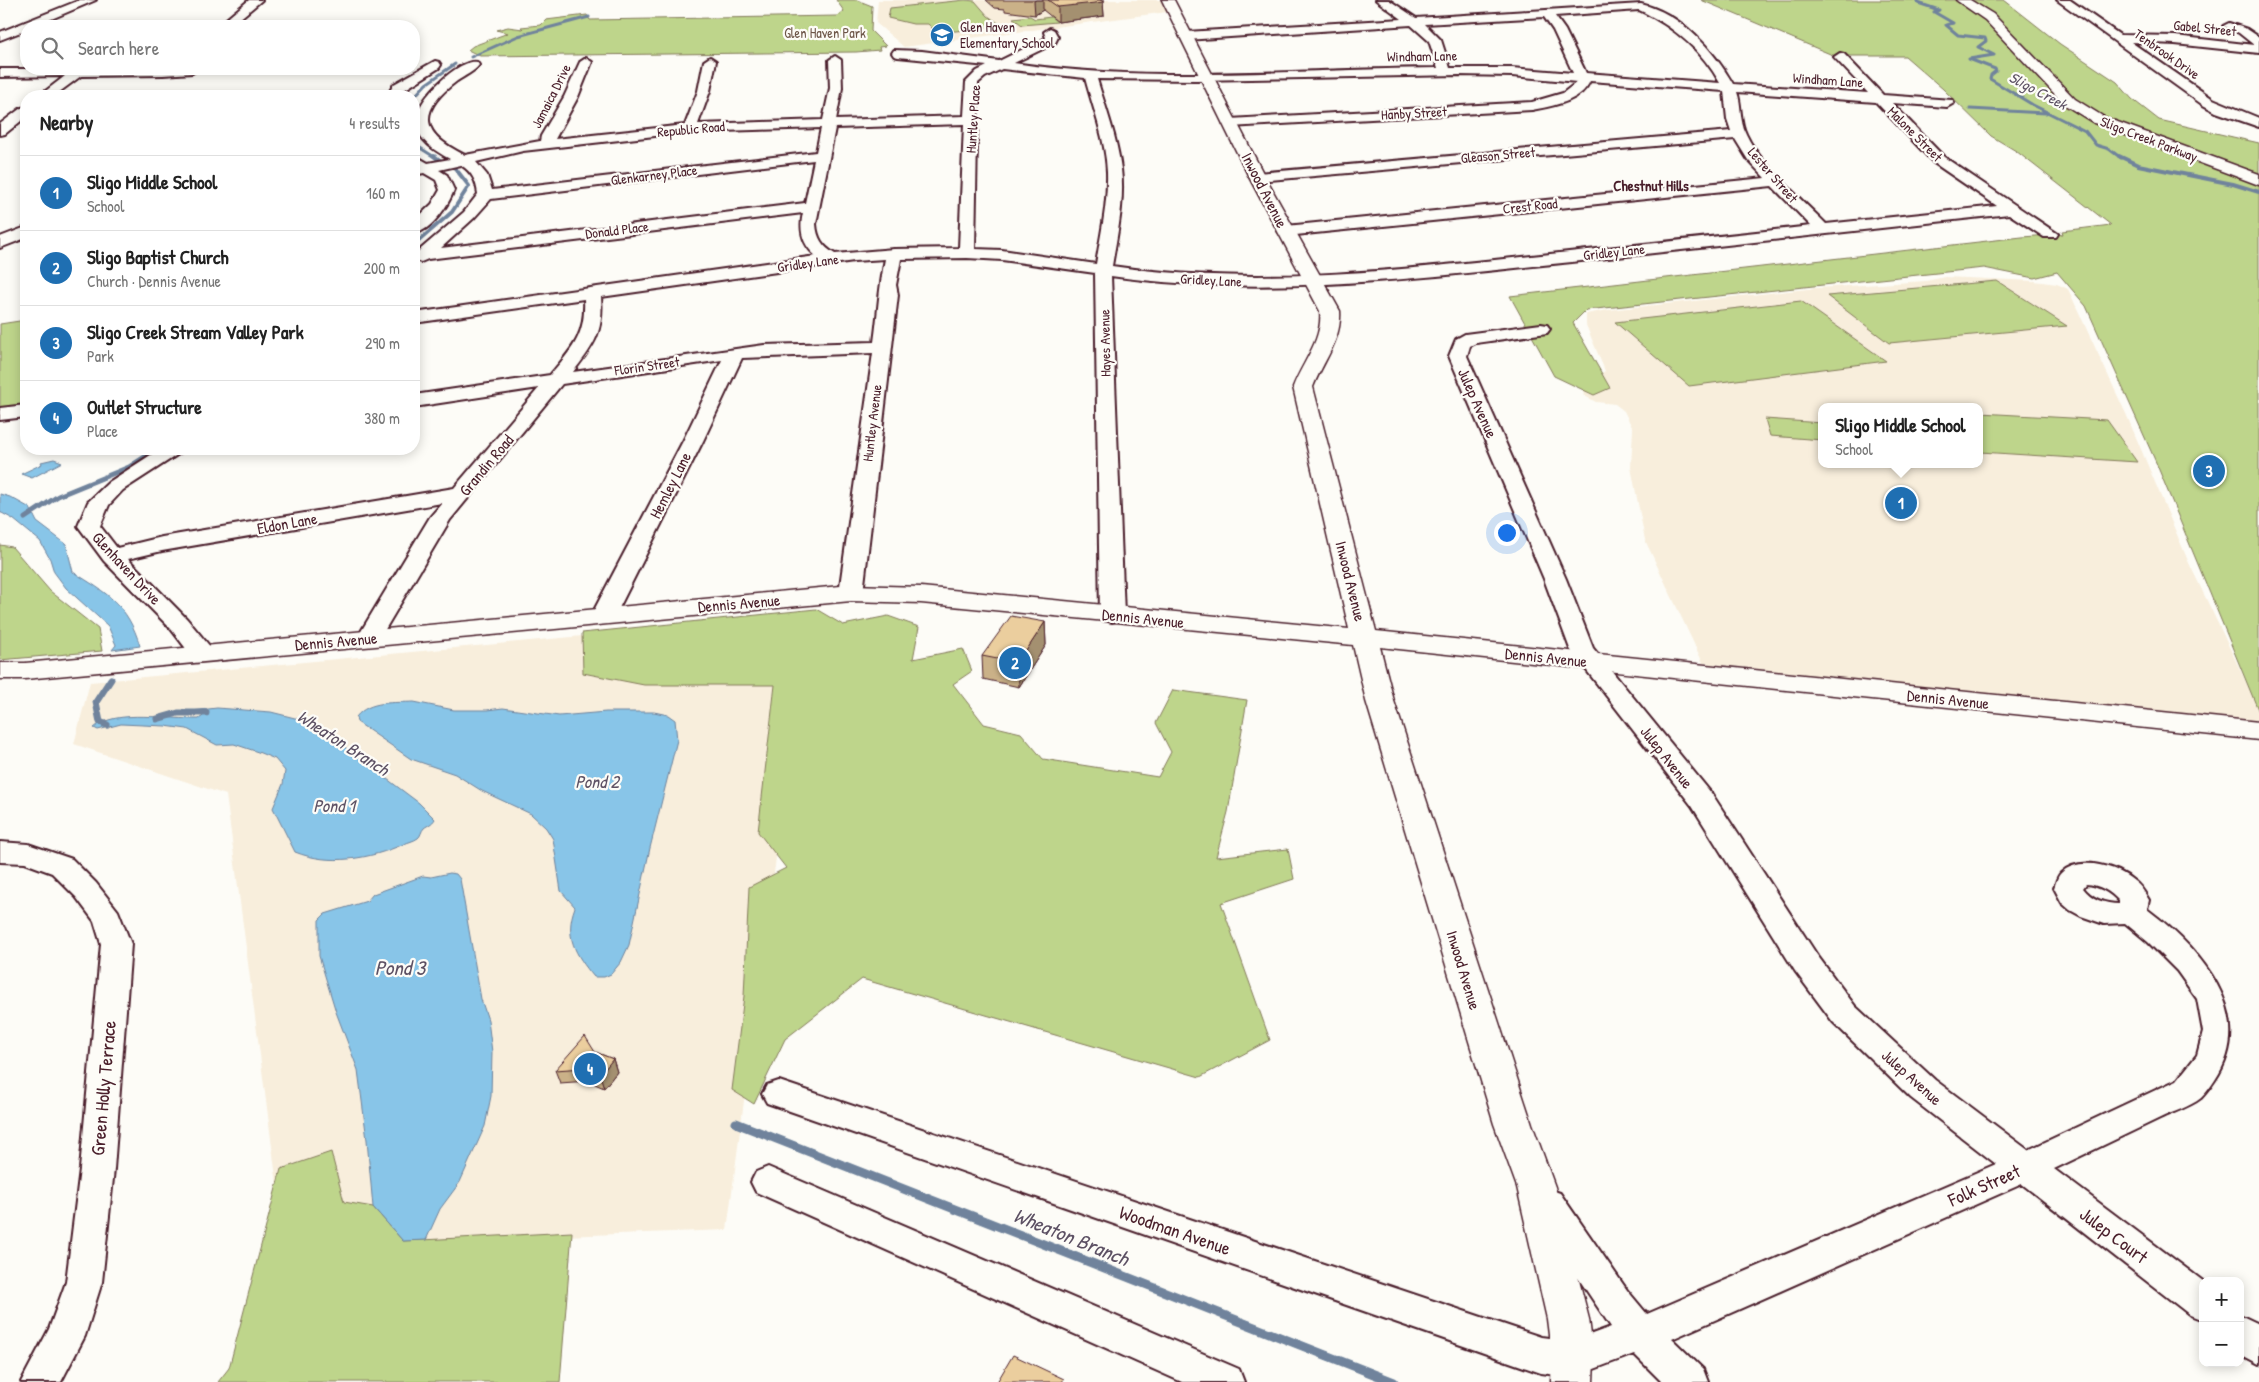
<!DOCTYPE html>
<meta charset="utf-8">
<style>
body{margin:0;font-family:"Patrick Hand",sans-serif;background:#f2f2f2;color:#222}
.controls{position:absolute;right:15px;bottom:15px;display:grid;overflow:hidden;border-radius:10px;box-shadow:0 2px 12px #0003}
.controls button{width:45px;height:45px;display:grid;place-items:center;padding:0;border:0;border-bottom:1px solid #e0e0e0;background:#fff;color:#222;font:25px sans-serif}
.you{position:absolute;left:1506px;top:532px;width:18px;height:18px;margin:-12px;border:4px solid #fff;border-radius:50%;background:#1a73e8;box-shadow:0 0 0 8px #1a73e833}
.badge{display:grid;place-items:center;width:32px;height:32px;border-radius:50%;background:#1f6fb2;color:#fff;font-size:16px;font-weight:700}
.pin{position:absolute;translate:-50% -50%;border:2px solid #fff;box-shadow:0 1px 5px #0006}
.popup{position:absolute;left:1818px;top:403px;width:165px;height:65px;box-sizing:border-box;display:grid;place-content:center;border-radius:10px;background:#fff;filter:drop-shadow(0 1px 4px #0005);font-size:16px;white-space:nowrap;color:#767676}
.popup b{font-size:19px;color:#222}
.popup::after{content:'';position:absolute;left:50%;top:100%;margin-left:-10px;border:10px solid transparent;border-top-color:#fff}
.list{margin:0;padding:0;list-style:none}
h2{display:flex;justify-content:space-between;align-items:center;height:65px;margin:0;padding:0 20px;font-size:21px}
h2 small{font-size:16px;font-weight:400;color:#767676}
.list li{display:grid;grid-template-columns:32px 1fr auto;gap:15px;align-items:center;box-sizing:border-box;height:75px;padding:0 20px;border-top:1px solid #e0e0e0}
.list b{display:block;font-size:19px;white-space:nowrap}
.list p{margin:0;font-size:16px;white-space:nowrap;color:#767676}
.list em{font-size:16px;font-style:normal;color:#767676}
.icon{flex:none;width:28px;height:28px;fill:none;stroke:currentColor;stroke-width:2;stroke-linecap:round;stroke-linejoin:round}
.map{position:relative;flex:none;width:2259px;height:1382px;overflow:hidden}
.search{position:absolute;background:#fff;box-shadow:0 2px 12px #0003;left:20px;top:20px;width:400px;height:55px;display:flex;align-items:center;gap:12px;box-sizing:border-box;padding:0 18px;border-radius:20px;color:#767676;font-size:19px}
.panel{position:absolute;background:#fff;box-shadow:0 2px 12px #0003;left:20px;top:90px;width:400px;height:365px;border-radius:20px}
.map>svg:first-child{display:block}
.built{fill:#f8eedc;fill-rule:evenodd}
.green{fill:#bed58b;stroke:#847a5b}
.water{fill:#88c5e8;stroke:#6f839c}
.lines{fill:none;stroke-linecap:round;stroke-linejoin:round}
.stream-far4{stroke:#6f839c;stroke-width:3}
.stream-far3{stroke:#6f839c;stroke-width:4}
.stream-far2{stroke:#6f839c;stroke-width:5}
.stream-far1{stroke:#6f839c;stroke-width:7}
.stream{stroke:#6f839c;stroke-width:9}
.street-casing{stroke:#4a1f2b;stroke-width:4}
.secondary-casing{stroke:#4a1f2b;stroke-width:3}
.street{fill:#fdfcf7;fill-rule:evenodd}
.secondary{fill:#fdfcf7;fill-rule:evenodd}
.wall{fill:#cab188;stroke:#4a1f2b}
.shaded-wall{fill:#a4906f;stroke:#4a1f2b}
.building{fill:#ebce9e;stroke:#4a1f2b}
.labels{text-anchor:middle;stroke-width:4.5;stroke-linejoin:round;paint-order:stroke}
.far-poi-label{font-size:14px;fill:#4a1f2b;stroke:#fdfcf7;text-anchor:start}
.far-street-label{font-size:14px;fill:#4a1f2b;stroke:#fdfcf7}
.far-park-label{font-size:14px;fill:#6d5648;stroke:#fdfcf7}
.far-water-label{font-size:15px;font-style:italic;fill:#5d5164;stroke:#fdfcf7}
.far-neighbourhood-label{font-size:15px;font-weight:bold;fill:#4a1f2b;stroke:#fdfcf7}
.street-label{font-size:16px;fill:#4a1f2b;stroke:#fdfcf7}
.water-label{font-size:18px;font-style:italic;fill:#5d5164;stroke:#fdfcf7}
.near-street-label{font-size:19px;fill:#4a1f2b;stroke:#fdfcf7}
.near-water-label{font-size:21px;font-style:italic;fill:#5d5164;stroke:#fdfcf7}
</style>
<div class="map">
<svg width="2259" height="1382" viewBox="0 0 2259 1382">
<rect width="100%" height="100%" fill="#fdfcf7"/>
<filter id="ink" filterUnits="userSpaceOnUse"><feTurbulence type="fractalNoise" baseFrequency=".02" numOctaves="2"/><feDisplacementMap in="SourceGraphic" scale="10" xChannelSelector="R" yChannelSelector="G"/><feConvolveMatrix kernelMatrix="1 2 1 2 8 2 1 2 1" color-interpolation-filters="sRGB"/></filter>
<g filter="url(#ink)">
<path class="built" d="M878 0H1161L1167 12 904 47 876 23Z
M1945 277 2034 281 2057 284 2068 289 2127 416 2189 563 2259 709V723L1703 663 1645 540 1631 467 1633 429 1624 411 1615 404 1596 402 1583 395 1586 384 1605 371 1586 325V314L1608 310 1817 288 1926 281ZM1822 407H1980V464H1822Z
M808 615 727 1230 285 1246 226 795 74 744 90 682Z"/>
<path class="green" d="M836 0H857L872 6 871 31 886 46 879 47 880 50 856 52 480 56 468 50 473 46 508 33 496 30 508 27 523 29 521 27 541 25 546 20 587 15 590 20 838 16 844 11Z
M965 0 975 1 988 16 1003 26 937 33 928 24H913L888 18 890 8Z
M1701 0H2004L2060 44 2117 82 2132 99 2159 120 2259 143V712L2155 460 2086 306 2057 272 2034 278 1984 268 1586 310 1573 323 1610 388 1594 395 1554 376 1510 296 2022 237 2063 234 2062 231 2111 225 2016 151 1991 136 1943 89 1905 56H1835Z
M1030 16 1035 19 1051 17 1057 22 1022 25 1013 18Z
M1997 281 2067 326 1889 343 1827 296Z
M1801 301 1886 361 1689 386 1615 322Z
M26 320V407L0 410V324Z
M1980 413 2107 420 2137 462 1980 452Z
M1765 419 1822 423V440L1770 436Z
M0 545 12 547 50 591 98 629 102 651 0 660Z
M816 609 843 625 888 616 919 627 913 659 963 649 972 671 953 684 984 724 1021 733 1043 759 1158 777 1171 752 1156 723 1173 690 1247 700 1228 812 1216 857 1288 849 1294 879 1221 903 1270 1040 1200 1077 862 979 785 1039 754 1104 732 1090 744 996 749 887 786 868 758 832 775 685H644L583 673 582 633Z
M331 1152 344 1202 373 1207 403 1241 572 1232 560 1382H218L229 1368 281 1169Z"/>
<path class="water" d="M54 459 62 462 32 478 21 474 42 464 41 462Z
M0 494 10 497 30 508 37 522 66 544 73 572C107 593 128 605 140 646L112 650 116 645 108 626 66 588 54 572 50 559 40 541 13 519 0 512Z
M414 702 454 710H487L503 708 559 716 606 712H654L668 715 675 720 677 740 650 848 629 945 621 962 611 974 604 977H594C575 954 564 936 575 907L561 891 553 839 546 828 531 814 482 791 455 774 411 759 357 722 356 717C369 700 395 703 414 702Z
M217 708 271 712 295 718 330 736 419 803 435 819C432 824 428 825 424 828 421 831 421 836 418 838 414 841 408 842 404 844 370 859 330 866 295 852L273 808 283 784 285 771 275 759 258 752 234 744 217 745 187 729 165 726 121 724 98 730 94 728C115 708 171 720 199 719L203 716 191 711Z
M450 873 456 874 460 879 481 999 488 1020 492 1052 491 1096 485 1126 460 1182 440 1209 426 1240 403 1241 373 1207 367 1140 358 1070 336 1012 319 956V920L325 914 367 901 373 894 423 876 431 877Z"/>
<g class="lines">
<path class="stream-far4" d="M1918 0V3L1939 10 1934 12 1953 23 1946 25 1958 35 1985 38 1986 41 1978 47 1994 55 1969 59 1995 69 1996 71 1991 75 1990 79 2033 105 2085 131 2096 145 2109 149 2121 158
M471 57 518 36 589 17
M414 97 426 84 455 64
M1970 109 2046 113
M414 144 436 158"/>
<path class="stream-far3" d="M434 156 441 161
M2119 156 2138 165 2233 184 2259 192
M414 245 452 212 469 186 455 168 451 166"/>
<path class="stream-far2" d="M25 518 58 496 129 467 157 449"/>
<path class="stream-far1" d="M157 719 178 713H206
M107 725 100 722 96 702 111 679"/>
<path class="stream" d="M736 1123 1394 1382"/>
<g class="street-casing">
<path id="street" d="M80 0H96L35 26H26V30L0 40V32Z
M249 0H262L231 26H218Z
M1376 0H1389L1416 18 1641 4C1680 13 1714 50 1733 84L1868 93 1834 57 1840 53 1844 54 1883 95 1952 100 1954 103 1947 107 1892 103 1944 157 2058 234 2056 237H2044L2009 214C1864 230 1718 246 1572 262 1419 278 1265 298 1111 276L1124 615 1120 620 1112 622 1104 620 1100 615 1095 273 1002 260 967 258 901 259 896 285 898 295 863 593 859 598 851 600 843 598 839 593 873 353 742 358 703 441 615 616 611 621 603 623 595 621 591 616 683 441 722 360 562 384 450 520 377 643 369 645 361 643 357 638 430 517 442 503 162 551 128 559 187 619 212 649 215 654 212 659 203 661 194 659 171 629 104 561 78 526 88 502 109 482 160 449H183L180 453 123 490 109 505 100 526 117 548 162 537 454 488 539 388 414 407V395L550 375C572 349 586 336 584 299L414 323V313L816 256C802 244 799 230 803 213L428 259 421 262 415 260V254L464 212 478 194C476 181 473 173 461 165L439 170 447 175 454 190C448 206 432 230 414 234V221L432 204 440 190 436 180 424 173 414 175V158L421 159 428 163 450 159C435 151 419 141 416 124 412 104 458 58 477 62L479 65C474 72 464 76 457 81 416 112 421 134 465 155L540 141 541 136 564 97 580 62 586 58 592 62 578 97 555 139 685 125 698 91 704 61 710 57 716 61 710 91 698 124 823 120 830 88 829 60 835 56 841 60 842 88 836 120 964 116 966 82 977 71 987 66 898 57 894 56 892 53 894 50 922 51 999 61 1046 38 1044 32 1050 28 1054 30 1058 37 1055 43 1014 63C1151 84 1299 69 1438 68L1429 41 1411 25 1186 40 1180 36 1186 32 1402 19ZM1639 10C1673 26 1702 50 1720 83L1586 73 1565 30 1555 16ZM1544 17 1553 30 1573 73 1512 68H1450L1441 40 1425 24ZM1002 69 1085 78C1093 108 1106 141 1107 172 1108 203 1101 233 1096 264L1002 250 975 249 978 83 985 77ZM1459 75 1512 76 1577 82 1563 93 1532 102 1230 119 1223 123 1230 127 1532 110C1552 106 1581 102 1590 81L1724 91 1727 119 1731 131 1257 173 1250 177 1257 181 1735 139 1748 160 1765 178 1286 226 1280 228 1278 231 1280 234 1286 236 1772 186 1811 226C1714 237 1618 247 1522 257 1386 272 1248 286 1112 266 1117 235 1125 201 1121 169 1117 138 1106 109 1097 79L1196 80ZM1737 92 1876 102 1934 163 1997 206 1826 224C1802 199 1760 165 1746 134 1739 120 1742 105 1737 92ZM964 124 959 248 894 249 835 254C822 246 817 238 816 224L835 128ZM821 128 816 152 492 190 487 175 476 162 523 151 690 132ZM814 160 805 203 441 248 474 218 491 199ZM885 259C879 287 878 314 874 342L764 345 573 372C594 345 604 332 601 297L854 261Z
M2057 0H2070L2120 35 2175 36 2254 45 2239 33 2223 26 2229 23 2247 29 2259 37V53L2175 44 2131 42 2213 99 2259 118V127L2216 112 2203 105Z
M435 61 439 62 441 65 439 68 404 90 399 96H387L394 84Z
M0 69H198L192 73 163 75 81 76 54 96H39L65 76 0 77Z
M26 107V117L5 134 0 135V124L21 108Z
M26 227V238L0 248V237Z
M1541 324 1547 325 1550 329 1547 333 1476 343 1470 346 1467 356 1566 579 1593 648 1712 794 1817 955 1855 1006 1935 1080 2028 1150 2177 1080 2197 1055 2203 1032 2197 999 2177 971 2148 942 2125 923 2104 924 2081 916 2070 910 2062 903 2054 888C2056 883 2057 877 2061 873 2079 855 2118 866 2134 881 2141 886 2145 893 2149 900L2147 909C2199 948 2259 1014 2215 1080 2211 1086 2206 1093 2201 1098 2190 1107 2172 1112 2160 1118 2125 1135 2089 1152 2054 1169L2203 1281V1320L2190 1315 2022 1184 1672 1339 1703 1369 1708 1382H1662L1634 1354 1573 1377 1541 1373 767 1103 762 1094 767 1085 779 1081 1541 1337 1573 1341 1611 1327 1536 1215 1530 1204 1536 1193 1548 1189 1560 1193 1627 1290 1647 1314 1996 1164 1911 1098 1833 1022 1795 971 1692 806 1570 649 1544 579 1449 356 1456 339 1465 334ZM2086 884C2100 885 2110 891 2119 901V904C2105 904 2091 899 2083 888Z
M26 405V417L0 420V408Z
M0 842 28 844 72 859 96 883 118 911 131 944 114 1169 102 1282 85 1336 61 1382H21L49 1329 66 1282 80 1169 101 944 94 921 76 897 52 873 25 863 0 862Z
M768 1167 1239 1369 1244 1382H1182L756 1192 751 1182 756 1172Z
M2240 1315 2259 1324V1365L2240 1355Z"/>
</g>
<g class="secondary-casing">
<path id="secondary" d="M1162 0H1174L1265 177 1340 311C1342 340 1323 361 1313 387L1376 631 2259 722V740L1380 647 1394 701 1532 1124 1555 1187 1589 1319 1594 1359 1593 1382H1551L1552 1359 1547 1319 1517 1187 1494 1124 1366 701 1353 645 921 603 851 601 25 679H0V663H25L851 585 921 587 1349 629 1293 387C1303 361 1323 340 1320 311L1249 177Z
M1956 0H1970L1993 14 2075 99 2104 117 2259 174V185L2094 123 2065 105 1985 20Z"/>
</g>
<use href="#street" class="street"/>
<use href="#secondary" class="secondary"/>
</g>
<path class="wall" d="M986 0H1104V2H1103L1104 16 1058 22 1043 10 1035 15 1005 11V9L995 8Z
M1045 622 1046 645 1019 687 983 679 982 656Z
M595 1052 613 1059 617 1072 604 1088 588 1081 560 1083 555 1070Z"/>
<path class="shaded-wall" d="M1036 0H1043V10L1035 15 1034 1Z
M1089 0H1104V2H1103L1104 16 1058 22V7Z
M1045 622 1046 645 1019 687 1018 663Z
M613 1059 617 1072 604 1088 600 1075Z"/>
<path class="building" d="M1048 0H1100L1104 2 1058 7Z
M1011 616 1045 622 1018 663 982 656Z
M585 1036 595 1052 613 1059 600 1075 584 1068 555 1070Z
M1013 1355 1064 1379 1062 1382H997Z"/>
</g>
<defs>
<g id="school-disc" transform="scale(1.25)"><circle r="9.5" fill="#1f6fb2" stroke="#fdfcf7"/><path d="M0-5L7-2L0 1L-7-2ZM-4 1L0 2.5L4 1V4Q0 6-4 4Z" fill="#fff"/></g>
</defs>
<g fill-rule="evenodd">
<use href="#school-disc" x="942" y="35"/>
</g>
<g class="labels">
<g class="far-poi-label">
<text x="960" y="32">Glen Haven<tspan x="960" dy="16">Elementary School</tspan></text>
</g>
<g class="far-street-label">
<text transform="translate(2205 28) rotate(6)" y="5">Gabel Street</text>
<text transform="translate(2167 54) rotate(35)" y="5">Tenbrook Drive</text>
<text transform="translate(1422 56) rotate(-1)" y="5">Windham Lane</text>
<text transform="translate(1828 80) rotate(4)" y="5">Windham Lane</text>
<text transform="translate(551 96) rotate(-63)" y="5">Jamaica Drive</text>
<text transform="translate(1414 113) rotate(-3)" y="5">Hanby Street</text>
<text transform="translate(973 119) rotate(-86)" y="5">Huntley Place</text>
<text transform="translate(691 129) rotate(-5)" y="5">Republic Road</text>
<text transform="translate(1915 134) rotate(45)" y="5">Malone Street</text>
<text transform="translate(2149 139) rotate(21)" y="5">Sligo Creek Parkway</text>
<text transform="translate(1498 155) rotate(-5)" y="5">Gleason Street</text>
<text transform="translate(654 175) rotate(-7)" y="5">Glenkarney Place</text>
<text transform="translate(1773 175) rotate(49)" y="5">Lester Street</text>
<text transform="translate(1530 206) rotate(-6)" y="5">Crest Road</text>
<text transform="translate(617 230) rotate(-7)" y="5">Donald Place</text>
<text transform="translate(1614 252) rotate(-6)" y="5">Gridley Lane</text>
<text transform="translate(808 263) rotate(-8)" y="5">Gridley Lane</text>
<text transform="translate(1211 280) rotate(3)" y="5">Gridley Lane</text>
<text transform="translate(1105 343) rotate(-91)" y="5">Hayes Avenue</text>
<text transform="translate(647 366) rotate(-8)" y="5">Florin Street</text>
<text transform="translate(872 423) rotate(-83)" y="5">Huntley Avenue</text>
</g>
<g class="far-park-label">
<text x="825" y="38">Glen Haven Park</text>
</g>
<g class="far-water-label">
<text transform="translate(2038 91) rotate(28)" y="5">Sligo Creek</text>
</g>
<g class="far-neighbourhood-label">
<text x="1651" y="191">Chestnut Hills</text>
</g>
<g class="street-label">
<text transform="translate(1265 190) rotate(63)" y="6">Inwood Avenue</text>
<text transform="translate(1478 403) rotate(66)" y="6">Julep Avenue</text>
<text transform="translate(486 465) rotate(-50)" y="6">Grandin Road</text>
<text transform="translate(670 485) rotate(-63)" y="6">Hemley Lane</text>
<text transform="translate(287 523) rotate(-10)" y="6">Eldon Lane</text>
<text transform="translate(127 568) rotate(47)" y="6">Glenhaven Drive</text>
<text transform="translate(1351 581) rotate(76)" y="6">Inwood Avenue</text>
<text transform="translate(739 603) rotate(-5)" y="6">Dennis Avenue</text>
<text transform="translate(1143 618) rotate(6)" y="6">Dennis Avenue</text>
<text transform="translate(336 641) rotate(-5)" y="6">Dennis Avenue</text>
<text transform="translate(1546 657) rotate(6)" y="6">Dennis Avenue</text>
<text transform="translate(1948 699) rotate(6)" y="6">Dennis Avenue</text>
<text transform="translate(1667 757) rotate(52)" y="6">Julep Avenue</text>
<text transform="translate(1464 970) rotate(73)" y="6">Inwood Avenue</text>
<text transform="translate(1912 1077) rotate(42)" y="6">Julep Avenue</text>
</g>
<g class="water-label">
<text transform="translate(343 743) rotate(33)" y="6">Wheaton Branch</text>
<text x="597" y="788">Pond 2</text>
<text x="334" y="812">Pond 1</text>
</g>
<g class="near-street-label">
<text transform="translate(103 1088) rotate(-85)" y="7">Green Holly Terrace</text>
<text transform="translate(1984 1185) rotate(-24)" y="7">Folk Street</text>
<text transform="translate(1175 1230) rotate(19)" y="7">Woodman Avenue</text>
<text transform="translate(2114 1235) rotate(37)" y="7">Julep Court</text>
</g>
<g class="near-water-label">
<text x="400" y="975">Pond 3</text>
<text transform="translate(1071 1237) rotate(22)" y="7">Wheaton Branch</text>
</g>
</g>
</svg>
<div class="controls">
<button>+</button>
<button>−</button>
</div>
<div class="you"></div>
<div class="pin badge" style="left:1901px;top:503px">1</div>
<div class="popup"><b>Sligo Middle School</b>School</div>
<div class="pin badge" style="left:1015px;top:663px">2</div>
<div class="pin badge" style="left:2209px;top:471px">3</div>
<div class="pin badge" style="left:590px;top:1069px">4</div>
<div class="search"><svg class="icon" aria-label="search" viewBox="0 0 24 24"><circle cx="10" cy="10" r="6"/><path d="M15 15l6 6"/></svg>Search here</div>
<section class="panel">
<h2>Nearby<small>4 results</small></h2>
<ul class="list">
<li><span class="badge">1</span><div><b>Sligo Middle School</b><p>School</p></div><em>160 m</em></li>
<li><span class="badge">2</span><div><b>Sligo Baptist Church</b><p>Church · Dennis Avenue</p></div><em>200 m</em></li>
<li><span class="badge">3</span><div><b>Sligo Creek Stream Valley Park</b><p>Park</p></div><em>290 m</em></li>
<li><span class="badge">4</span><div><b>Outlet Structure</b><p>Place</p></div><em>380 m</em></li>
</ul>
</section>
</div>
